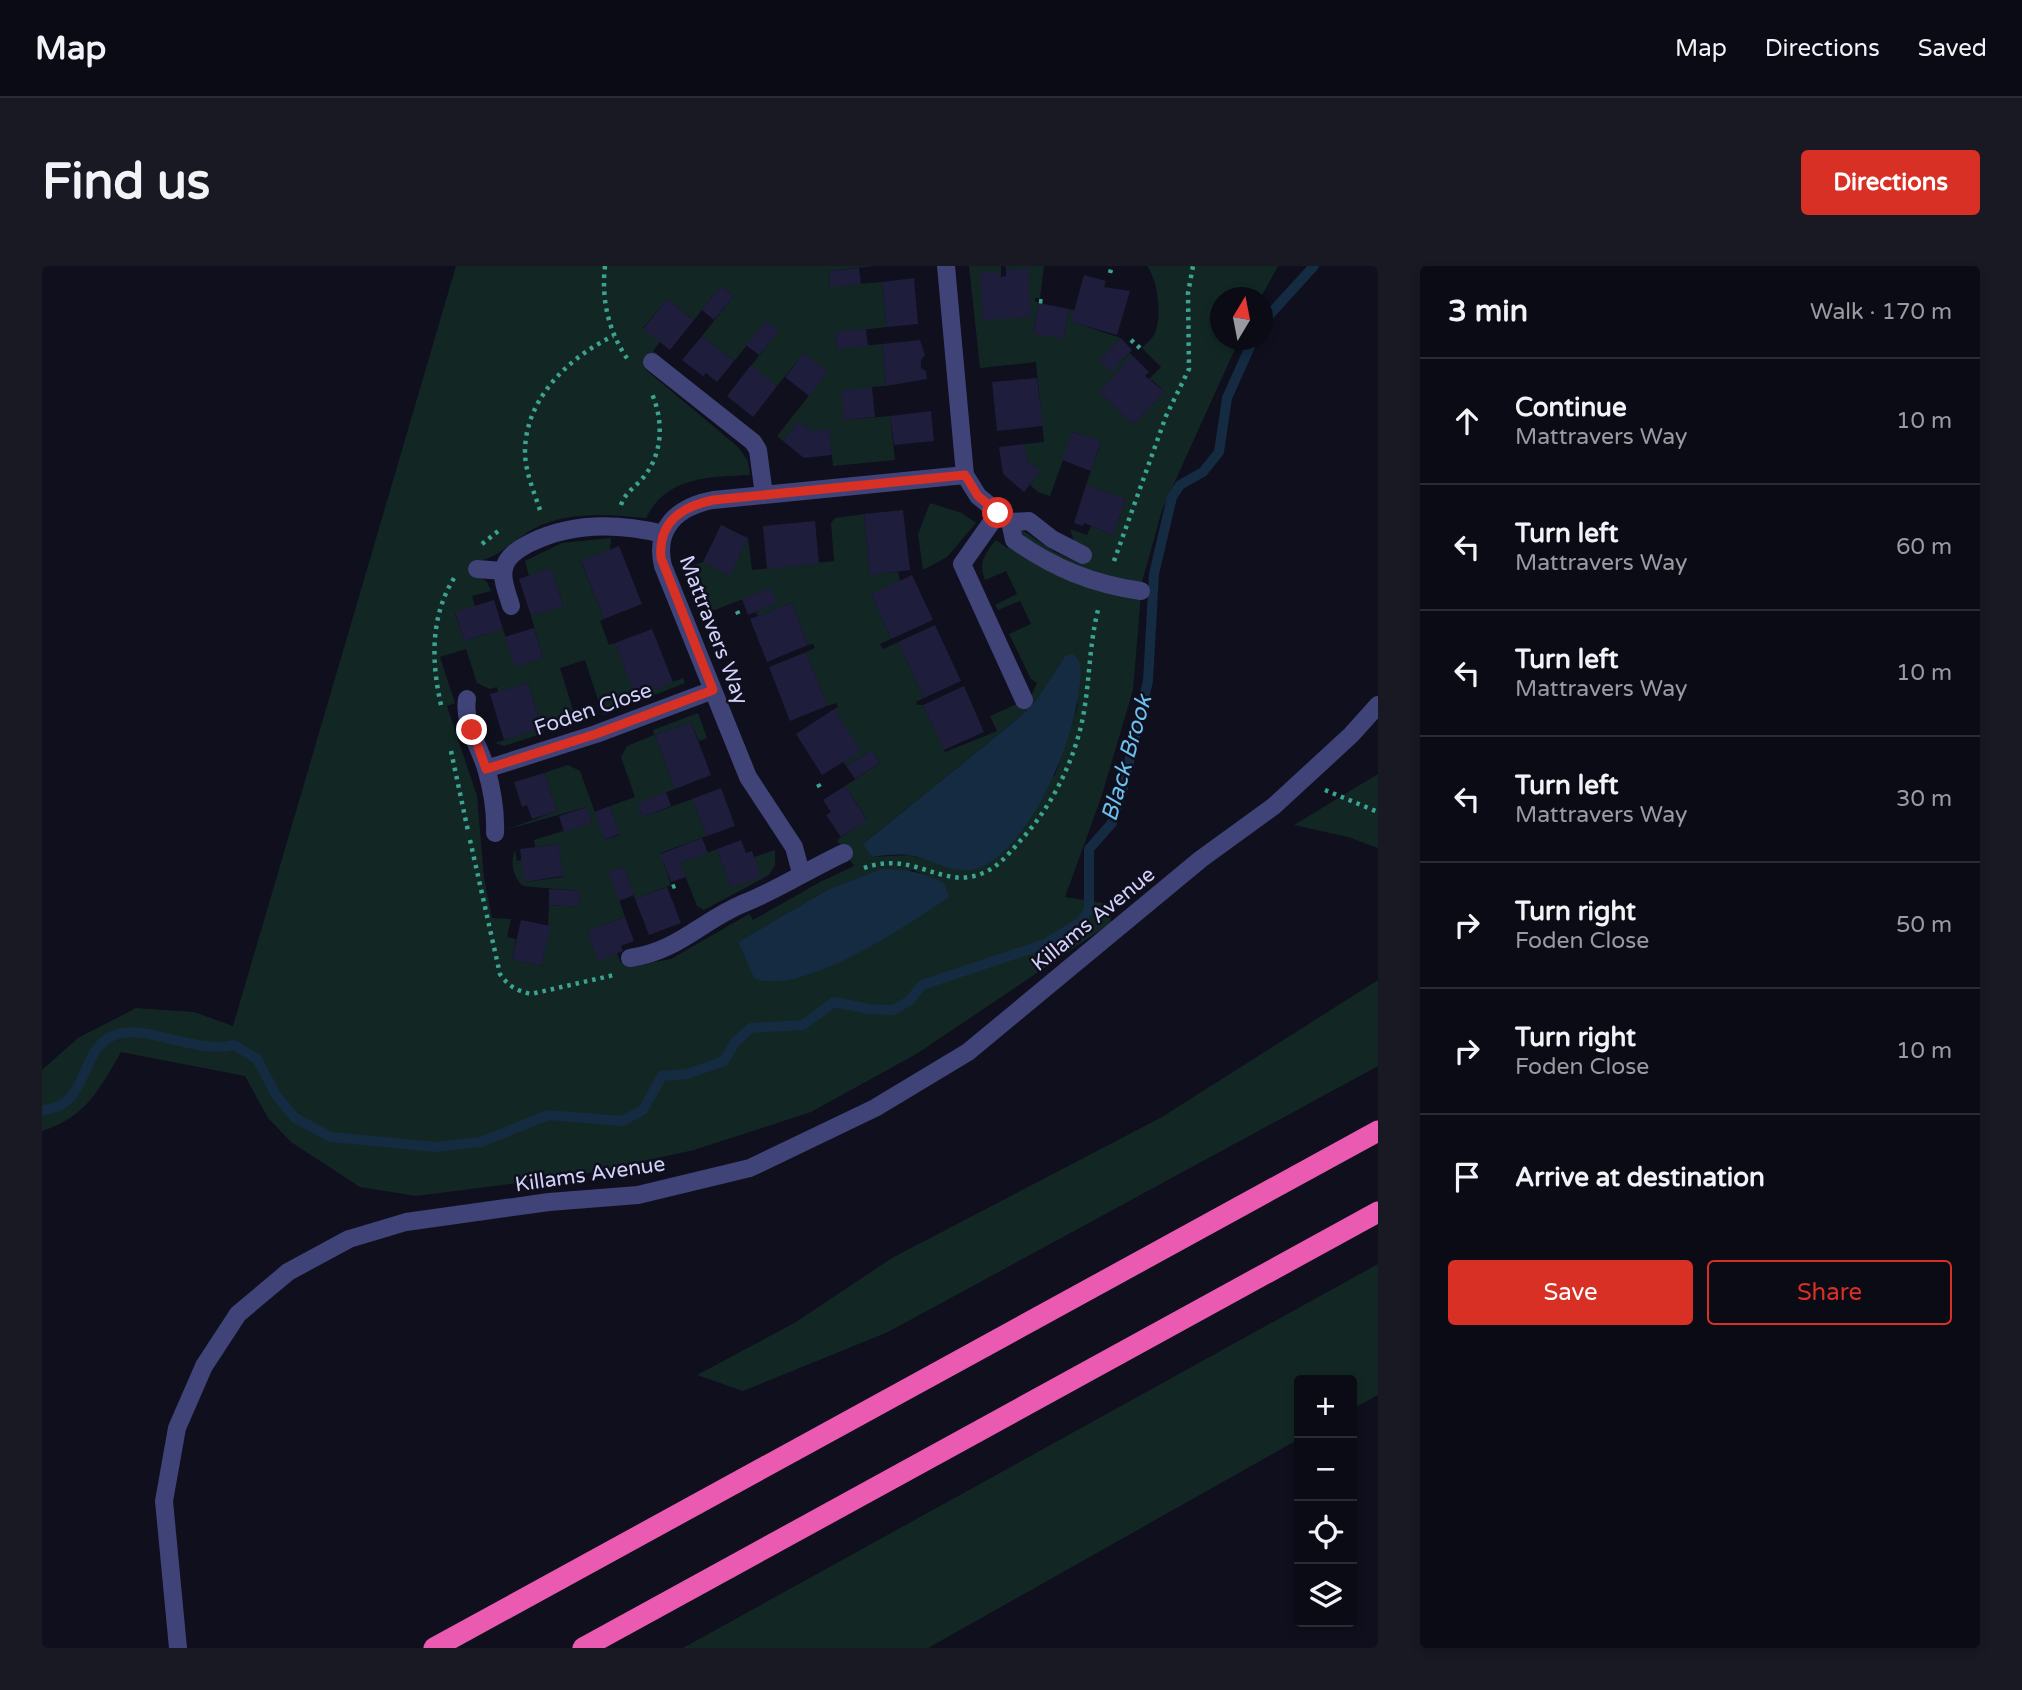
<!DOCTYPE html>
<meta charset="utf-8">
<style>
body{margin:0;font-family:"Varela Round",sans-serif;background:#191923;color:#f1f3f6}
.controls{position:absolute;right:21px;bottom:21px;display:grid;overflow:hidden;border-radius:7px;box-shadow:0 4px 10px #0003}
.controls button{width:63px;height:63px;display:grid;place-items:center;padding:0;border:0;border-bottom:2px solid #2b2b35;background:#0b0b16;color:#f1f3f6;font:35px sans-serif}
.compass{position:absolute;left:1168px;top:21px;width:63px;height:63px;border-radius:50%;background:#0b0b16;box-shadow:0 4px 10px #0003;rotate:10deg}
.stop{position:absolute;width:21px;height:21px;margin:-16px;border:5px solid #d93025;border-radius:50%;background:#fff}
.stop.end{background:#d93025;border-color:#fff;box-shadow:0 2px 7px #0008}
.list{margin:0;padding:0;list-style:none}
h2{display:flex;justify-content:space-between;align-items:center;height:91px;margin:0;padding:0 28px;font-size:30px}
h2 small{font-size:23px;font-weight:400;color:#9a9ba1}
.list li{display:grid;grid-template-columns:46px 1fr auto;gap:21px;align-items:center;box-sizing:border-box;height:126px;padding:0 28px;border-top:2px solid #2b2b35}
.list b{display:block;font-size:26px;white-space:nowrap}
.list p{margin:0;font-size:23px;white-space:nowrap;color:#9a9ba1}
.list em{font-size:23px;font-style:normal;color:#9a9ba1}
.actions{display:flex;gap:14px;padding:21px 28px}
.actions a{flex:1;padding:16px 0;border:2px solid #d93025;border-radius:7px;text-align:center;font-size:24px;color:#d93025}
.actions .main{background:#d93025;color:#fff}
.icon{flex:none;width:38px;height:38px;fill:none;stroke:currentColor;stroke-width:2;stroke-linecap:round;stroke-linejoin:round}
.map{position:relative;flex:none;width:1336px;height:1382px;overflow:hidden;border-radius:7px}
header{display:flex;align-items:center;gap:42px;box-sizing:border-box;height:98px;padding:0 35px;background:#0b0b16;border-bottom:2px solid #2b2b35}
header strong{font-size:33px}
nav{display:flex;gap:38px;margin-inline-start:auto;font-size:24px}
.intro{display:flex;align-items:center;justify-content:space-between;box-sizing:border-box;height:168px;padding:0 42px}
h1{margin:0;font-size:49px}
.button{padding:18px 32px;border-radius:7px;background:#d93025;color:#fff;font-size:24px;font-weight:700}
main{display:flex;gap:42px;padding:0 42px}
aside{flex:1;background:#0b0b16;border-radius:7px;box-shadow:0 4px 10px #0003}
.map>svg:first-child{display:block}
.green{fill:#122724;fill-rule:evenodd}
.water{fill:#142b42}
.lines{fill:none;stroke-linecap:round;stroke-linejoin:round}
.stream{stroke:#142b42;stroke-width:10}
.building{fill:#1f1d3c}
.path{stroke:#3ba391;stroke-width:4.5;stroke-dasharray:3.5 5;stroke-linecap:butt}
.minor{stroke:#3f4377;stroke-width:18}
.highway{stroke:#eb5ab1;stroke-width:21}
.route{stroke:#d93025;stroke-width:9}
.labels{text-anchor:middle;stroke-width:5;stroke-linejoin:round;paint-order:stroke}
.street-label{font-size:21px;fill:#d1d1fa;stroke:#0f0f1e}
.water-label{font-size:23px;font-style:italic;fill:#6bc0ed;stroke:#0f0f1e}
</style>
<header>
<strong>Map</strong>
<nav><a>Map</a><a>Directions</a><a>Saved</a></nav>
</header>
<div class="intro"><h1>Find us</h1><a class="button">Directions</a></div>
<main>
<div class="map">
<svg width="1336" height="1382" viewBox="0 0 1336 1382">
<rect width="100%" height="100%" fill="#0f0f1e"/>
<path class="green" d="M414 0H833L787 5 788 20 840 16 845 61 793 67 795 82 840 78 844 120 830 121 802 154 848 150 853 194 791 200 787 164 770 165 757 155 741 175 735 170 785 107 762 87 735 120 709 100 736 65 724 56 692 95 660 70 692 30 679 20 652 54 625 33 601 62 618 76 611 85 615 88 603 103 696 181 706 195 708 209C667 211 625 210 604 252 565 248 526 245 491 263 473 273 455 293 435 295L438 311 445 316 449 325 430 330 433 340 413 347 422 375 461 363 473 400 501 392 489 350 521 339 509 303 487 310 483 295 520 277 569 272 568 284 539 296 562 353 558 355 567 379 573 377 594 430 641 412 643 417 561 449 543 394 518 402 531 444 525 455 500 462 502 467 462 480 453 477 500 462 486 417 456 426 455 421 448 423 435 417 424 383 398 391 413 437 405 440 435 530 442 612 450 652 469 653 465 671 474 673 470 693 499 700 508 661 506 660 507 639 537 641 538 625 481 620C471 612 468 595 473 584L475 595 480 594 483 616 521 611 517 578 493 581 492 574 550 556 544 541 463 564 515 545 502 507 526 499 538 505 563 574 578 569 568 540 593 531 579 491 585 480 612 469 611 464 656 447 665 472 657 475 649 456 613 469 633 523 596 537 601 551 650 533 665 570 618 587 629 619 593 633 582 601 567 606 583 651 545 665 556 694 575 687 579 697 588 693 590 700 629 693 707 648 711 654 778 616 812 600 795 574 825 553 803 520 838 497 830 484 804 500 801 496 818 485 792 443 796 441 794 437 785 440 764 386 773 382 771 378 766 379 750 337 716 350 714 346 734 337 728 322 673 344 666 343 649 300 661 296 688 309 706 272 710 304 792 295 789 257 793 252 822 248 828 308 856 306 858 315 829 328 849 373 838 378 841 383 856 376 882 432 874 436 875 439H881L903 486 955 465 948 450 988 432 995 417 989 413 967 368 989 358 978 335 956 344 953 339 975 328 964 305 943 314C936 297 943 287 954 274L965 282 968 279 1037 303 976 268 980 264 1013 286 1039 298 1045 282 1032 275 1028 263 1045 269 1049 260 1071 269 1084 233 1044 219 1059 176 1031 166 1008 230 996 226 988 219 998 205 985 195 983 178 1002 176 994 96 938 102 927 0H959V10L941 53 986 3 964 4 963 0H1002L998 32H993V35L997 37 991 66 1021 73 1027 43 1033 44 1030 56 1079 72 1057 94 1069 105 1088 87 1091 90 1057 125 1091 159 1123 126 1110 114H1106L1119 101 1100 82C1104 78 1110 73 1112 69 1121 52 1116 14 1105 0H1236L1219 31 1178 32V74H1197L1120 244 1100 316 1091 424 1059 532 1023 631 1068 638 1069 657 876 787 769 846 652 884 532 910 374 930 318 921 249 876 226 852 203 810 79 786C57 824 44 851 0 865V804L36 772 94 742 152 746 191 760ZM1023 390 1036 439 1013 509 885 594 867 589 830 591 822 577 978 451 995 433ZM871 604 902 617C866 642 822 681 784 701 767 711 730 720 712 711L696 676 785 624Z
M888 237 920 247 934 257 905 291 881 304 876 268Z
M1336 508V582L1306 571 1252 559Z
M675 583 689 621 712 591 733 584V599L727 609 662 644 655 640 638 597Z
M1336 714V800L846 1066 701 1125 655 1109 754 1056 850 992 1120 851Z
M1336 998V1129L1310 1143V1114H1257V1173L886 1382H641Z"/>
<path class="water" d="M1031 388C1042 397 1039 411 1037 423 1032 475 990 578 939 601 914 612 891 593 867 589 854 588 842 589 830 591L821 578 978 451 995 433 1023 390Z
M840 603C864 603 881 606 902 617L907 631C869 657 757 733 712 712L696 676 785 624Z"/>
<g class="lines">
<path class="stream" d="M1220 57 1272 0
M0 844C50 841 35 781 75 768 105 759 154 788 192 779L215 793 234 829 253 852 289 871 394 881 439 876 506 849 580 855 601 844 620 810 645 808 682 795 693 776 709 762 761 759 792 736 827 743 851 744 867 735 880 719 1003 678 1039 656 1047 643V583L1070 557 1081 522 1106 415 1112 308 1130 231 1138 219 1161 206 1177 186 1185 132 1211 74"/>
</g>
<path class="building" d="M817 2 819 18 788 21 787 5Z
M986 2 989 51 941 54 938 7 957 6V11L964 10V4Z
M1042 9 1064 15 1062 21 1088 25 1075 69 1029 56Z
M872 12 876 58 845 61 840 16Z
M679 20 692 30 672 54 660 44Z
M625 33 652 54 628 84 601 63Z
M997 37 1027 43 1021 73 991 67Z
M724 55 737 65 717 89 704 79Z
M824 63 826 80 795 83 793 66Z
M660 70 692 95 675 116 664 107 661 110 640 94Z
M1079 72 1090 84 1069 106 1057 94Z
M878 74 883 89 879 94V102L884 105 885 113 844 120 840 78Z
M762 87 786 106 767 130 743 111Z
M1091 90 1107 106 1103 110 1123 126 1091 159 1057 125Z
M709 99 735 120 711 151 685 130Z
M995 112 1001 160 955 165 950 116Z
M830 121 833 151 802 154 799 125Z
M889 145 892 175 852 179 848 150Z
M757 155 770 165 787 163 790 189 762 192 741 175Z
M1030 166 1059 175 1049 205 1020 194Z
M983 178 985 195 999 205 982 226 961 208 957 181Z
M1044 219 1084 233 1071 269 1042 257 1041 260 1032 257Z
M861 244 868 304 828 309 822 248Z
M773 255 777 297 725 303 721 260Z
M679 259 706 272 688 310 661 296Z
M577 280 600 338 562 353 539 295Z
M509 302 521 340 489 350 477 313Z
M870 309 891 354 849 373 829 328Z
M728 322 735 337 706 349 700 333Z
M452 334 461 363 422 375 413 346Z
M750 337 766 379 725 396 708 353Z
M893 359 919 415 882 432 856 376Z
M492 362 501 392 473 401 463 371Z
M610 363 631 416 594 431 573 377Z
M764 386 785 440 748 455 727 401Z
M486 417 500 462 462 474 448 428Z
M922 420 942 466 902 484 881 439Z
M792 443 819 485 780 509 754 468Z
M649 456 669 509 633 523 613 469Z
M830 484 838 497 813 513 804 500Z
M502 507 515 545 490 553 485 539 480 541 472 516Z
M803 520 825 554 799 571 784 549 789 546 781 534Z
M679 522 693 560 665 570 650 533Z
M624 526 629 540 601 551 595 537Z
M568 540 578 568 563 574 552 546Z
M545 541 550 557 522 566 517 550Z
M660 572 666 587 638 597 644 611 629 616 618 588Z
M699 574 704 587 710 585 719 611 689 622 675 583Z
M517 578 521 610 482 616 478 583Z
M582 601 592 629 577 635 566 606Z
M625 621 639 657 607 669 593 633Z
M507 623 538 625 537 641 507 639Z
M583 651 592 675 579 680 581 685 556 695 545 665Z
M479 654 509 660 499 700 470 693Z"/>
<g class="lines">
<path class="path" d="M563 0C559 34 567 68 587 95
M1068 7 1070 0
M997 35 1005 36
M1089 74 1099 83
M579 239C583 227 592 222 600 213 621 189 622 156 610 128
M498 244C492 226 483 205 483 186 483 133 526 92 571 70
M440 278 460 262
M1072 295 1124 150 1147 103 1146 27 1151 0
M695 345 698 352
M399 439C389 395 388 348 414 309
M409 485 426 565
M776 518 780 525
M1283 524 1336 546
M428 574 458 708C466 720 475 725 489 728L572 709
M822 602C869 585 896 619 932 610 953 605 965 590 978 575 1009 542 1032 496 1041 451 1048 414 1047 377 1057 340
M630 621 638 618"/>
<path class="minor" d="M904 0 923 209 936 230 968 256
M610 96 711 176 716 184 722 229
M956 247 920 298 982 434
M968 256 972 274C1012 302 1050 318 1099 325
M968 256 987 255 1010 273 1041 289
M435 303 461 305
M469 340C466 329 459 314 462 303 464 290 478 282 488 277 530 256 576 257 621 268
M425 433C421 456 437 480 444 502 450 523 454 544 453 567
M444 503 554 468 671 424
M759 607 752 581 706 511 621 300C612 262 635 241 671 234L923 209
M588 692C636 685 658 656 700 638 736 624 767 603 802 587
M136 1382 122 1235 135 1162 162 1100 196 1048 246 1006 307 973 364 956 507 936 596 929 708 902 833 842 926 786 1159 593 1232 540 1309 469 1336 439"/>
<path class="highway" d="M392 1382 1336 865
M541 1382 1336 946"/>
</g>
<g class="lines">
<path class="route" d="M430 464 444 503 554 468 671 424 619 292C616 256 639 241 671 234L923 209 936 230 956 247"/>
</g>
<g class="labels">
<g class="street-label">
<text transform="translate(672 364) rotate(69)" y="7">Mattravers Way</text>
<text transform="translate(551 443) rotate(-19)" y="7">Foden Close</text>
<text transform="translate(1051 653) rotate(-39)" y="7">Killams Avenue</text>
<text transform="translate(548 908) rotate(-8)" y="7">Killams Avenue</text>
</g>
<g class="water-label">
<text transform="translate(1084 492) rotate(-74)" y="8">Black Brook</text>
</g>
</g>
</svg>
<div class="controls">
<button>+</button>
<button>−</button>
<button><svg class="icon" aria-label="locate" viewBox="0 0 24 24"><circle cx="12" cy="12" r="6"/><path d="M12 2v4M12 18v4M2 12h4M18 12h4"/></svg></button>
<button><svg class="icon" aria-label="layers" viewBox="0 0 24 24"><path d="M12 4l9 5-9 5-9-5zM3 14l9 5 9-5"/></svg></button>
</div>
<svg class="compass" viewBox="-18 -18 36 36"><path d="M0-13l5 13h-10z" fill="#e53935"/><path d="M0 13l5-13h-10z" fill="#9a9ba1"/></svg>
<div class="stop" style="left:956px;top:247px"></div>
<div class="stop end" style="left:430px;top:464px"></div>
</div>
<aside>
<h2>3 min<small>Walk · 170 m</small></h2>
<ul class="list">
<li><svg class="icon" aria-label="ahead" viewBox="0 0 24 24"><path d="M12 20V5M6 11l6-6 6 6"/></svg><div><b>Continue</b><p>Mattravers Way</p></div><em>10 m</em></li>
<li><svg class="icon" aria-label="left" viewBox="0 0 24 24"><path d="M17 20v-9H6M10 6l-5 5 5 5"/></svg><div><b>Turn left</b><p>Mattravers Way</p></div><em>60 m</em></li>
<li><svg class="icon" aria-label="left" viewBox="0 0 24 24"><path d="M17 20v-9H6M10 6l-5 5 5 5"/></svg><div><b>Turn left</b><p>Mattravers Way</p></div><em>10 m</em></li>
<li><svg class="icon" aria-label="left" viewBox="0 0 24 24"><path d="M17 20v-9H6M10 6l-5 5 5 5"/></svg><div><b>Turn left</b><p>Mattravers Way</p></div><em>30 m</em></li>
<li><svg class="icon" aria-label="right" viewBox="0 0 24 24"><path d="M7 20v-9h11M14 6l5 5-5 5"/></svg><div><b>Turn right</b><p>Foden Close</p></div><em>50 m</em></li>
<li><svg class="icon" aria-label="right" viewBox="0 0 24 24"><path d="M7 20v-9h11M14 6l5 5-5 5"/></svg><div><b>Turn right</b><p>Foden Close</p></div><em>10 m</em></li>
<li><svg class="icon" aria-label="arrive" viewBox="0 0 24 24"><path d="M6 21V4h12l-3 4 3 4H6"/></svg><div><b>Arrive at destination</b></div></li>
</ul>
<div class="actions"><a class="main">Save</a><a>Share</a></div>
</aside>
</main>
